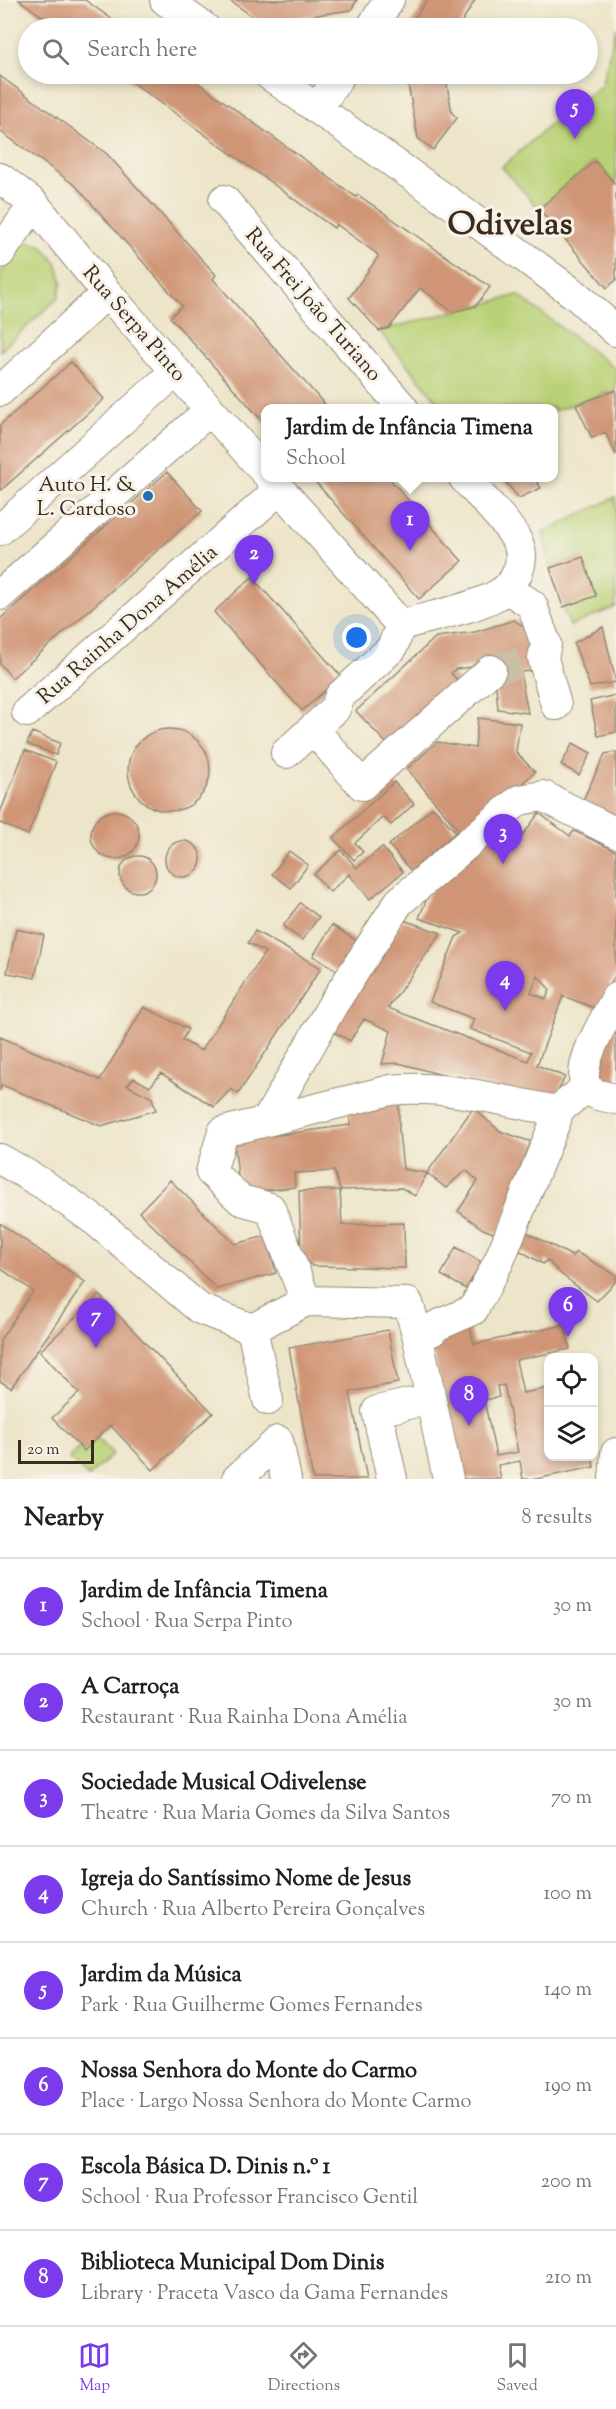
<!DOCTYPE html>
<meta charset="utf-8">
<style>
body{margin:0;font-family:"Sorts Mill Goudy",serif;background:#f2f2f2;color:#202124}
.controls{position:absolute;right:18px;bottom:18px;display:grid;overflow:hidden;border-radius:12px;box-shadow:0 3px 9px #0003}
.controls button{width:54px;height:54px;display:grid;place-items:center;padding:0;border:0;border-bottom:2px solid #e0e0e0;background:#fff;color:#202124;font:30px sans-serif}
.scale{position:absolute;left:18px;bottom:15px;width:76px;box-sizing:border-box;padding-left:6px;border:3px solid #3b2a1e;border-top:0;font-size:16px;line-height:21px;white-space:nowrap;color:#3b2a1e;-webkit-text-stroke:4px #f7f3e8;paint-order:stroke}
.you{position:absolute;left:357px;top:638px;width:21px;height:21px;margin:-15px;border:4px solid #fff;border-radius:50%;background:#1a73e8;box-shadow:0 0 0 9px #1a73e833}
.badge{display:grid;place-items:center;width:39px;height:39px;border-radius:50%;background:#7c3aed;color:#fff;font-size:20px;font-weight:700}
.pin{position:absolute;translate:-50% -50px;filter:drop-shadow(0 2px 3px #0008)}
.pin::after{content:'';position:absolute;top:32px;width:21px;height:18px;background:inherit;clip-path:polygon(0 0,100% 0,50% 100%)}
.popup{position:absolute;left:261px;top:404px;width:297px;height:78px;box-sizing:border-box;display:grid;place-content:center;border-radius:12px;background:#fff;filter:drop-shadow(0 2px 4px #0005);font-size:20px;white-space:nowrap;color:#757577}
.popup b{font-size:22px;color:#202124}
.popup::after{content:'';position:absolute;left:50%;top:100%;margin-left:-12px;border:12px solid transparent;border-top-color:#fff}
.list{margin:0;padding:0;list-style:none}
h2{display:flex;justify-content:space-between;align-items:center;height:78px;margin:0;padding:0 24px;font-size:26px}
h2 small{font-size:20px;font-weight:400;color:#757577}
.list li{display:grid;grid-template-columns:39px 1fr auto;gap:18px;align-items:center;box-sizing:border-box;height:96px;padding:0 24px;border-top:2px solid #e0e0e0}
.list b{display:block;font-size:22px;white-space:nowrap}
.list p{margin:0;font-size:20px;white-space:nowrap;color:#757577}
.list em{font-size:20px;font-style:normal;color:#757577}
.icon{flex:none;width:33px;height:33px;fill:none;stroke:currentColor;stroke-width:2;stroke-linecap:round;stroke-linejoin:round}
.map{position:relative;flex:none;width:616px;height:1479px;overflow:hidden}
.search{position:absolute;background:#fff;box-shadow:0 3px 9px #0003;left:18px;right:18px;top:18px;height:66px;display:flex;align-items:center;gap:15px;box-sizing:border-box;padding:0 21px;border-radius:33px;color:#757577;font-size:22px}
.sheet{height:846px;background:#fff}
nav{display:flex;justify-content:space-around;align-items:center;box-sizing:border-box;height:84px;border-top:2px solid #e0e0e0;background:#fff;font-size:16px;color:#757577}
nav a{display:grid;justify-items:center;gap:3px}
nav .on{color:#7c3aed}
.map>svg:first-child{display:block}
.green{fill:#b9d176;stroke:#7a7e4a;stroke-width:1.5}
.building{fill:#d09576;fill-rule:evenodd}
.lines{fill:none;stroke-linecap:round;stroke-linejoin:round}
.minor-tunnel{stroke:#c9c0a7;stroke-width:30;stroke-dasharray:30 15;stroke-linecap:butt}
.minor-casing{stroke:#948874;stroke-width:32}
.minor{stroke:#fff;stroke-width:30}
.poi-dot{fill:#1f6fb2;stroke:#f7f3e8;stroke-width:2}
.labels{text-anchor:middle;stroke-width:6;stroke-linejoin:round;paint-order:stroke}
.street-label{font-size:21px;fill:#3b2a1e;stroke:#f7f3e8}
.poi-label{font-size:21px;fill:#3b2a1e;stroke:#f7f3e8;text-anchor:end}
.town-label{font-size:33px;font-weight:bold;fill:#3b2a1e;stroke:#f7f3e8}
</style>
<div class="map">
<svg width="616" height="1479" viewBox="0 0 616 1479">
<rect width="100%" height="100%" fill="#f7f3e8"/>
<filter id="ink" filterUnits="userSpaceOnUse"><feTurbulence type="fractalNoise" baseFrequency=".0167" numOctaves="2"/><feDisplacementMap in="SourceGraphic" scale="12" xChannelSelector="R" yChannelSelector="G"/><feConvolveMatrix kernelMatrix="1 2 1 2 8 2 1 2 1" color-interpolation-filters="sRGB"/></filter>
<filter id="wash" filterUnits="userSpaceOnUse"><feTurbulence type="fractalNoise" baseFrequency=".008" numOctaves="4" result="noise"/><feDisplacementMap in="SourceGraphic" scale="24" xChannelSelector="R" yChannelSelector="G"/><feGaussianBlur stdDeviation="1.35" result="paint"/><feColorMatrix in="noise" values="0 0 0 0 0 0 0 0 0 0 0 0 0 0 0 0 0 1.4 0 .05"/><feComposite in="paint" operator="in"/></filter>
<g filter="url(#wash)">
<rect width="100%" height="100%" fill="#ede5c9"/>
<path class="green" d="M616 28V185L595 161 539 209 502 167 569 108 601 86Z
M23 242 41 245 56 262 62 281 58 298 0 351V274Z
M518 295 616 369V390L554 411V408H443L379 331Z
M616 497V607L570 626 563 607 595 595 582 557 550 568 543 533Z
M97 1438 113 1454 88 1477 69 1458 80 1447 84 1451Z"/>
<g id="blocks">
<path class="building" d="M19 0H85L124 28H59Z
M229 0H357L351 10 262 23Z
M427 0H475L458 28H408Z
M121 74H186L356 197 358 195 490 287 476 306 453 312 420 288 389 328 379 331 349 298 378 257 377 254 336 224 334 228Z
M406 74H445L452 113 457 118 433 150 418 138Z
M0 76 107 154 216 275 213 279 328 408H266V425L170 317 182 306 76 186 0 131Z
M595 161 616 185V280L607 288 539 209Z
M71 362 104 399 0 491V425Z
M616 390V455L605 432 592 438 576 405Z
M167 472 202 511 12 678 0 664V619Z
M312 478H389L462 561 419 599Z
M502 478H534L541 488 519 498Z
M583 557 596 596 563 607 550 568Z
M252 577 341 676 302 711 214 612Z
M514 620 527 629 536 662 530 671 520 672 528 713 498 709 494 664 456 669 451 673 458 681 387 744 356 711 436 637 475 632Z
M603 627 616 682 590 687 574 643Z
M616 695V732L598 736 590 701Z
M478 718 520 723 516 752 535 772 463 835 407 769 437 742 475 748Z
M128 770a41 41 0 1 1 82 0a41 41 0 1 1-82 0Z
M32 732 60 743 56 755 27 744Z
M573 743 591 753 579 775 561 765Z
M25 750 56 762 28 835 0 823V813Z
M616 752V818L582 802 605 754Z
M394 782 414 804 391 825 383 817 355 843 363 852 354 860 333 838Z
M433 807 456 832 411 871 389 845Z
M91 835a24 24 0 1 1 48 0a24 24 0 1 1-48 0Z
M539 813 570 836 574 831 616 851V974L597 1009 563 996 537 1065 565 1077 553 1101 453 1078 399 1063 382 1064 391 1031 364 1019 350 1041 332 1031 403 920 441 933 388 1008 528 1061 531 1052 470 1029 474 1019 430 1002 456 937 463 933 419 918 430 891 490 834 509 854ZM538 976 550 990 546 999 531 993Z
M165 859a18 18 0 1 1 36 0a18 18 0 1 1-36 0Z
M382 847 403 872 370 899 349 874 330 892 314 874 341 850 357 868Z
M289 851 308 865 291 888 272 874Z
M120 874a18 18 0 1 1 36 0a18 18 0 1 1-36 0Z
M300 903 319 917 302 940 283 926Z
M332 925 357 941 338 971 313 956Z
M16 929 44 935 35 978 7 973Z
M255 931 321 968 238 1094 231 1089 214 1107 161 1073 150 1087 134 1078 127 1085 152 1098 156 1110 101 1126 2 1085 0 1091V1037L100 1080 144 1007 188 1029 182 1040 201 1051 265 952 248 943Z
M611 1029 616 1032V1088L596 1082Z
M399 1102V1132L403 1169 427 1173 415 1196 402 1188 340 1190 334 1171 294 1173 295 1187 240 1193 234 1141 350 1125V1111Z
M473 1108 500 1131 537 1144 498 1235 483 1229 458 1211 478 1181 466 1170 446 1188 427 1173Z
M170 1180 235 1244 266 1236 276 1273 217 1289 139 1212Z
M340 1190 342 1225 404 1223 405 1268 312 1266 301 1255 299 1191Z
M0 1223 85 1282 11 1388 0 1381V1340L33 1291 0 1268Z
M518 1228 572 1256 576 1252 616 1275V1281L597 1301 562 1275 547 1260 543 1264 512 1246Z
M456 1247 481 1262 466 1289 441 1275Z
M99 1295 213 1413 153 1470 110 1425 84 1451 52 1418 79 1393 40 1351Z
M565 1325 570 1349 516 1360 523 1393 548 1388 549 1456H592L594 1467 536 1479H523L520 1461 498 1465 501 1479H460L430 1335 470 1327 474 1344ZM504 1385 518 1452 496 1456 484 1400 499 1397 497 1386Z
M388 1330 398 1383 350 1392 367 1479H313L289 1348Z"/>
</g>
</g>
<g filter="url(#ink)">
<use href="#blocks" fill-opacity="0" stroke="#948874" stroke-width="1.5"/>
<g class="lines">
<path class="minor-tunnel" d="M491 670 543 658"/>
<g class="minor-casing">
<path id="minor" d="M165 0 205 28
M371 28 389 0
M268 74 455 206 577 296 616 331
M317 109 341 74
M0 178 34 204 107 293 266 473
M224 200 403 408
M0 253 34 204
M0 391 107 293
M270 478 401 625
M0 530 176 371
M507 588 532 605 546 644 543 658 556 705
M0 595 210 410
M401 625C428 617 475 608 497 595 516 585 527 560 517 541 507 521 479 495 464 478
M27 712 280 489
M313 729 362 785 491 670
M286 753 335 709 340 696 392 648 401 625
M586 1088 598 1095 616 1099
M557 1111 586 1088C576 1063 605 1021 616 998
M268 1119 332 1006 399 902 519 800 543 796 616 833
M0 1159 43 1184 97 1222 200 1309 252 1329 306 1301 408 1303 417 1334 448 1479
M306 1301 270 1208 241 1200 211 1172 223 1132 391 1090C447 1084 502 1101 557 1111
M252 1329 268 1400
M417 1334 432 1331 436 1326 473 1310 499 1261 556 1120 557 1111
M237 1479 278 1441 286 1479
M392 1479 377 1411 430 1399
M614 1479 616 1453"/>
</g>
<use href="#minor" class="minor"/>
</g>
</g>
<circle class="poi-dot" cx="148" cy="496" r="6"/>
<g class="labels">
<g class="street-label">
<text transform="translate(314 304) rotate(49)" y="7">Rua Frei João Turiano</text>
<text transform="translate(135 323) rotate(49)" y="7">Rua Serpa Pinto</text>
<text transform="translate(127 624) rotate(-41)" y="7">Rua Rainha Dona Amélia</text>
</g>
<g class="poi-label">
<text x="136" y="491">Auto H. &amp;<tspan x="136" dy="24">L. Cardoso</tspan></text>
</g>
<g class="town-label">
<text x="510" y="234">Odivelas</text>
</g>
</g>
</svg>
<div class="controls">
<button><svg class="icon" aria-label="locate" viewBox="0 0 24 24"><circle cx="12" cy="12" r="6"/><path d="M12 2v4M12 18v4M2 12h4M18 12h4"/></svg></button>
<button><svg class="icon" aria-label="layers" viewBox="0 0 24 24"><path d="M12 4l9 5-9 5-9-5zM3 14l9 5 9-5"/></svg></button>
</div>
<div class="scale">20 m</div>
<div class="you"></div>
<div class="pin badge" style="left:410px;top:551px">1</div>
<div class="popup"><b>Jardim de Infância Timena</b>School</div>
<div class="pin badge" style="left:254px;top:585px">2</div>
<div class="pin badge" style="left:503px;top:864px">3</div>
<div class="pin badge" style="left:505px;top:1011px">4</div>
<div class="pin badge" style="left:575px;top:139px">5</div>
<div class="pin badge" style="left:568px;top:1337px">6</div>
<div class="pin badge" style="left:96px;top:1348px">7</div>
<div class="pin badge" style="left:469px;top:1426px">8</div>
<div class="search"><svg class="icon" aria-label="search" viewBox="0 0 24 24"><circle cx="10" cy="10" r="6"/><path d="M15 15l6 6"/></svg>Search here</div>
</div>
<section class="sheet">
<h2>Nearby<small>8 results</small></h2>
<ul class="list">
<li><span class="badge">1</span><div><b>Jardim de Infância Timena</b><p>School · Rua Serpa Pinto</p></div><em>30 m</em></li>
<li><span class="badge">2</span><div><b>A Carroça</b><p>Restaurant · Rua Rainha Dona Amélia</p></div><em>30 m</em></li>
<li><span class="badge">3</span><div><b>Sociedade Musical Odivelense</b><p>Theatre · Rua Maria Gomes da Silva Santos</p></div><em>70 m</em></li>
<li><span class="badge">4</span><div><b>Igreja do Santíssimo Nome de Jesus</b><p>Church · Rua Alberto Pereira Gonçalves</p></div><em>100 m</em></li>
<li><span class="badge">5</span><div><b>Jardim da Música</b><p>Park · Rua Guilherme Gomes Fernandes</p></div><em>140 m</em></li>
<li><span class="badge">6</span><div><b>Nossa Senhora do Monte do Carmo</b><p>Place · Largo Nossa Senhora do Monte Carmo</p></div><em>190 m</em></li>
<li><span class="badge">7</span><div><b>Escola Básica D. Dinis n.º 1</b><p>School · Rua Professor Francisco Gentil</p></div><em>200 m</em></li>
<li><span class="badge">8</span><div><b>Biblioteca Municipal Dom Dinis</b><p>Library · Praceta Vasco da Gama Fernandes</p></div><em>210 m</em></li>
</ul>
</section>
<nav>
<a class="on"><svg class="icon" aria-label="map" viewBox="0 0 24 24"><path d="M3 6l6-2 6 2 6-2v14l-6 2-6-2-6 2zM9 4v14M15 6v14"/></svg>Map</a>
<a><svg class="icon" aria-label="directions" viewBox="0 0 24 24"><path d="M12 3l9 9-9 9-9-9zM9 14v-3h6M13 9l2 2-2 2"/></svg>Directions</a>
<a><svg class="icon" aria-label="saved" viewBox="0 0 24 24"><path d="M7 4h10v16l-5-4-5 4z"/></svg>Saved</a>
</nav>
